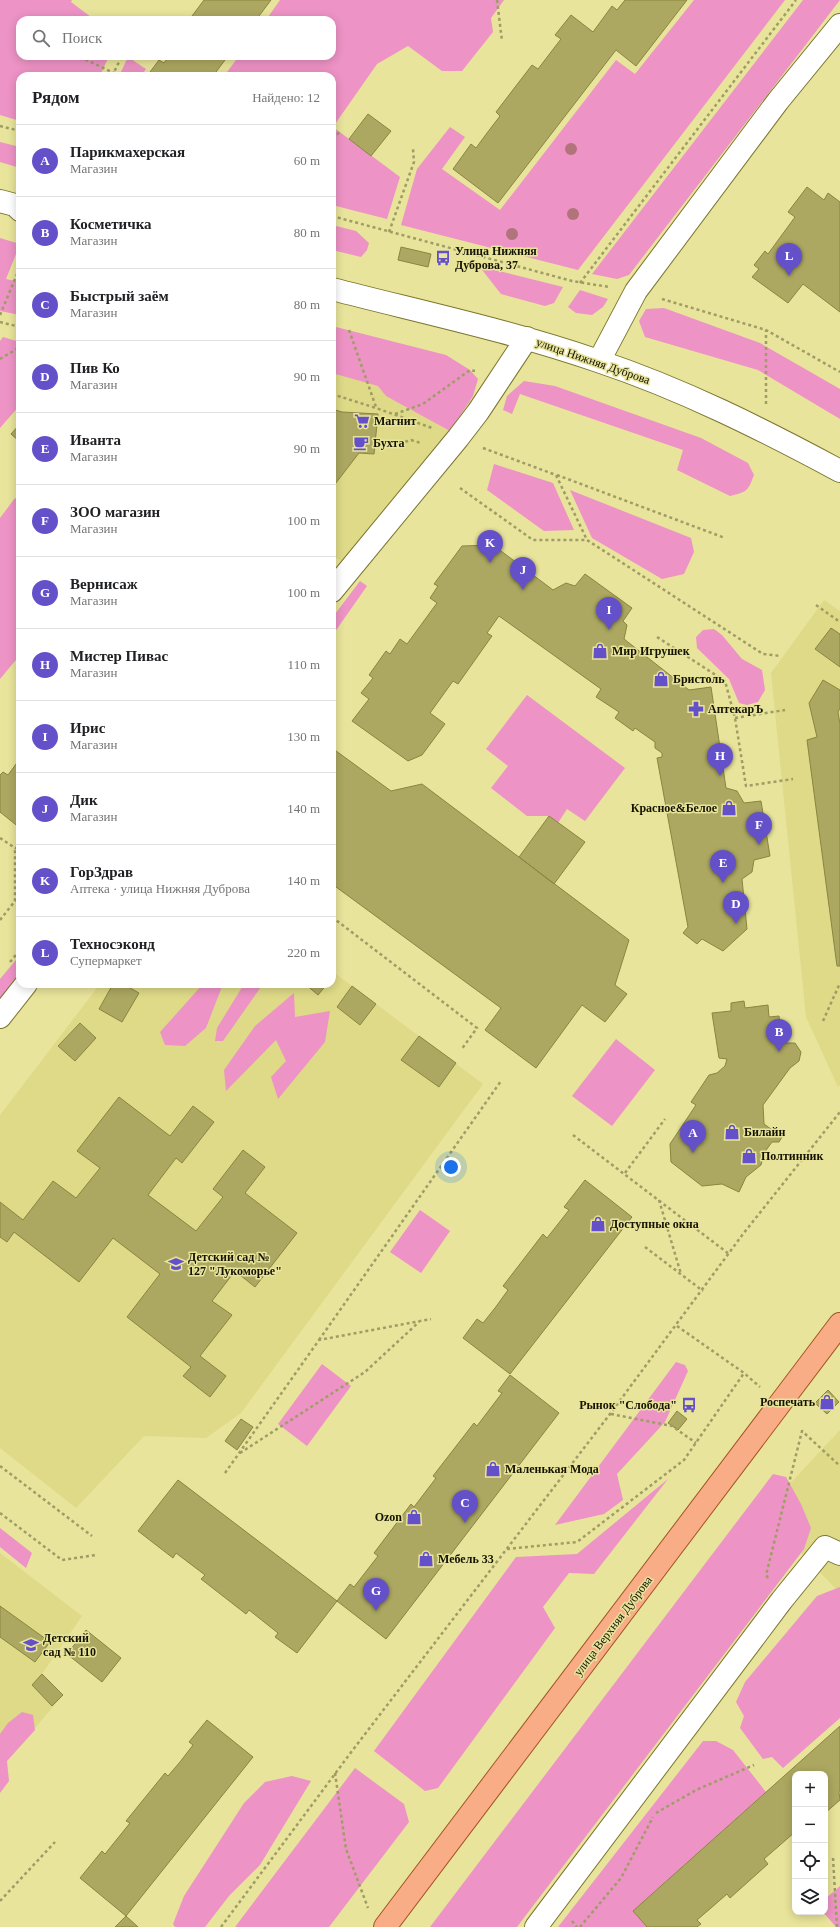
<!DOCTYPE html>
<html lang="ru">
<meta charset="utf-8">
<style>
body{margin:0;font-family:"Times New Roman",serif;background:#f6f6f6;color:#202124}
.controls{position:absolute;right:12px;bottom:12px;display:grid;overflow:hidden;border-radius:8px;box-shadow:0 2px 10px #0003}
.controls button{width:36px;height:36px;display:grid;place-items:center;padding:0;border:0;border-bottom:1px solid #e0e0e0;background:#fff;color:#202124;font:20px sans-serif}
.you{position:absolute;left:451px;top:1167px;width:14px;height:14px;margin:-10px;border:3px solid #fff;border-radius:50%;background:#1a73e8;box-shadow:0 0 0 6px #1a73e833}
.badge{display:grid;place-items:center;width:26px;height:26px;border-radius:50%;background:#6451ca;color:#fff;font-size:13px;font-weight:700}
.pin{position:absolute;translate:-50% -33px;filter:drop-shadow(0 1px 2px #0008)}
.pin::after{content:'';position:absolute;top:21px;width:14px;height:12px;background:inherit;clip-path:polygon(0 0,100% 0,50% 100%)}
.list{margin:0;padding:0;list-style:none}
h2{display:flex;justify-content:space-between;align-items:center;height:52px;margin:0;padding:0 16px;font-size:17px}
h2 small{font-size:13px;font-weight:400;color:#757577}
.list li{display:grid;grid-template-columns:26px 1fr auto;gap:12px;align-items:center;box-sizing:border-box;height:72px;padding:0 16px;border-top:1px solid #e0e0e0}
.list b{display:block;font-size:15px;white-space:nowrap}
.list p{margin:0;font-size:13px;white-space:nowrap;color:#757577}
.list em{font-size:13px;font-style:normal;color:#757577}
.icon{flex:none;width:22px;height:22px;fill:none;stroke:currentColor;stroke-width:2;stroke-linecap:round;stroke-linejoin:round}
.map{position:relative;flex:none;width:840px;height:1927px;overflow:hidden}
.search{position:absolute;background:#fff;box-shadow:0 2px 10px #0003;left:16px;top:16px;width:320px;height:44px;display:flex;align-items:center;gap:10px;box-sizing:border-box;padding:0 14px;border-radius:12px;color:#757577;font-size:15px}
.panel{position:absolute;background:#fff;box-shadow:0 2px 10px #0003;left:16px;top:72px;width:320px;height:916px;border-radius:12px}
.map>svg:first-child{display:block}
.built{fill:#deda88}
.green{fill:#ed93c5}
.building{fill:#aca861;stroke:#8a853f}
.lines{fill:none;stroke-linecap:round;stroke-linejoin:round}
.minor-casing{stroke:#7b762f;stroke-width:24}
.major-casing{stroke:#a55423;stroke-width:24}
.path{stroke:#9f9c66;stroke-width:2.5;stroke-dasharray:3 3;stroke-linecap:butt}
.minor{stroke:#fff;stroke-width:22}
.major{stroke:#f8ad86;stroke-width:22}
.tree{fill:#b2747b}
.labels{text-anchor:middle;stroke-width:3;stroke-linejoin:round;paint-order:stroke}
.poi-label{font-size:12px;font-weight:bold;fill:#151300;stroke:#e8e49b;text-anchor:start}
.street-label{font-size:12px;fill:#151300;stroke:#e8e49b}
</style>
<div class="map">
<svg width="840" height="1927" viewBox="0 0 840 1927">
<rect width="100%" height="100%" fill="#e8e49b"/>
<path class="built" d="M332 362 488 406 358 575 337 558 332 563Z
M824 600 840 611V1085L838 1087 806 1017 771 673Z
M332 971 483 1084 241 1413 206 1438 144 1436 76 1508 0 1448V1115L100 984H332Z
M840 1430V1593L770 1521 772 1503Z
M0 1553 82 1616 42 1674 63 1695 0 1769Z"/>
<path class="green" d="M0 0H72L71 2 95 20H20V56H109L100 76H20V121L0 115Z
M280 0H504L491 18 493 32 462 71H442L408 46 377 64 333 127 400 177 387 219 332 205V76H224L239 56H332V20H266Z
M694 0H785L578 270 401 225 417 169 450 127 465 137 442 169 500 210 616 60 635 74Z
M803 0H840L629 275 617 279 592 274Z
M128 57 146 69 141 76H119Z
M0 142 20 147V168L0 162Z
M332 225 356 231 369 243 367 250 361 257 332 250Z
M0 238 20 244 6 279 20 282V315L0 311Z
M479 266 563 287 554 303 545 306 501 294Z
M580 290 608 299 603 307 592 315 576 313 568 307Z
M664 308 760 343 840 389V419L758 370 645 337 639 321 646 309Z
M332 326 446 355 470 370 478 379 473 396 450 431 386 396 378 386 332 373Z
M3 337 20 342V405L0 428V341Z
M524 381 555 386 701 438 748 463 754 475C748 491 747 492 730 496L677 470 683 450 520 394 512 414 503 410 507 396Z
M494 464 553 483 574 530 544 531 487 490Z
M570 490 691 538 694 552 684 574 662 579 592 538Z
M15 498 20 502V655L0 679V518Z
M360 581 367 586 332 636V618Z
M714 629 722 635 742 659 762 670 765 690 758 702 747 705 739 703 729 679 697 648 696 637 703 630Z
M527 695 625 768 585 821 567 809 558 823 549 816H527L491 788 508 766 486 749Z
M20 955V976L0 1000V979Z
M203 984H223L206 1028 185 1046 165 1045 160 1032Z
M244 984H263L223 1041H215L217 1028Z
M294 993 295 1017 330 1011 325 1042 278 1099 271 1077 286 1061 276 1040 226 1091 224 1070 255 1026Z
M616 1039 655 1070 612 1126 572 1096Z
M420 1210 450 1231 421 1273 390 1252Z
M676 1362 685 1365 688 1371 665 1422 617 1474 623 1500 604 1514 555 1525Z
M322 1364 351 1386 307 1446 278 1424Z
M773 1474 786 1477 801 1504 811 1528 804 1549 517 1927H430Z
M668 1479 594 1574 569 1573 543 1607 555 1628 438 1788 425 1791 374 1751 516 1557 577 1554Z
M0 1528 32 1553 26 1568 0 1547Z
M840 1587V1718L783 1768 772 1757 763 1759 740 1728 744 1716 736 1702 745 1682 817 1596Z
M22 1712 33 1715 35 1730 7 1761 9 1781 0 1793V1734L8 1723Z
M703 1741H716L733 1750 766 1792 633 1911 647 1927H558Z
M355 1768 404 1804 409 1822 329 1927H235Z
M292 1776 311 1781 260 1865 229 1896 205 1927H175L173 1924 184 1896 244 1803 265 1782Z
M840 1886V1927H836L823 1912H825V1899Z"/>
<path class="building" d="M204 0H271L256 20H189Z
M625 0H687L636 66 616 50 498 203 453 169 471 144 476 148 487 133 500 116 496 112 532 65 538 69 561 39 555 35 571 15 593 32 612 6 617 10Z
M169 56H228L213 76H147L159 60 164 63Z
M368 114 391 131 371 156 349 139Z
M807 187 824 200 828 193 840 202V312L803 284 788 303 752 277 759 269 754 265 765 251 768 254 795 217 788 212Z
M401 247 431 254 428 267 398 260Z
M332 409 342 412 378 414 374 454 359 453 332 488Z
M20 424V442L11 434Z
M493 545 553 590 566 583 575 586 585 574 632 608 623 621 627 625 624 639 689 690 711 687 726 788 737 791 744 803 761 801 770 856 754 860 752 872 742 879 747 929 723 951 702 939 697 944 683 933 688 927 657 758 662 757V753L655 748V742L635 728 633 731 615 718 619 712 596 697 601 689 499 616 487 633 492 636 487 643 458 684 453 681 430 713 445 724 422 755 408 761 352 721 369 699 361 693 373 678 369 675 386 651 390 654 400 639 407 644 437 603 430 598 438 586 434 584 462 546Z
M831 628 840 634V667L815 649Z
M823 680 840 690V708L838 712 840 724V966H837L807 740 817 737 809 703Z
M332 748 391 791 422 784 629 940 615 985 627 994 605 1022 582 1005 536 1068 485 1030 501 1008 332 884Z
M19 760H20V828L0 812V775L3 772 8 775Z
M549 816 585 842 554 884 519 857Z
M113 984H123L139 993 122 1022 99 1009Z
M305 984H327L318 995Z
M352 986 376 1004 360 1025 337 1007Z
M744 1001 745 1008 768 1005 769 1017 779 1016 783 1043H795L801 1052 799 1061 790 1068 763 1105 764 1124 782 1137 779 1142H772L764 1153 761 1165 746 1177 739 1192 722 1184 702 1186 671 1162 670 1144 696 1105 691 1102 709 1075 717 1073 725 1066 727 1059 719 1058 712 1013 731 1011V1003Z
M80 1023 96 1038 75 1061 58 1046Z
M419 1036 456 1063 439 1087 401 1060Z
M119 1097 170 1136 193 1106 214 1122 182 1163 176 1158 148 1195 196 1231 223 1197 213 1189 243 1150 265 1167 245 1193 297 1233 255 1287 235 1271 212 1301 232 1315 200 1356 226 1376 210 1397 183 1376 191 1367 127 1317 160 1274 113 1238 79 1282 14 1232 7 1242 0 1237V1202L23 1220 53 1181 76 1198 100 1168 77 1151Z
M585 1180 632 1217 510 1374 463 1338 477 1319 483 1323 495 1308 508 1290 503 1286 543 1234 547 1238 569 1210 564 1207Z
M510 1375 559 1413 386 1639 337 1601 350 1584 354 1587 378 1556 374 1553 411 1504 414 1507 436 1478 433 1476 474 1423 477 1426 502 1393 498 1391Z
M828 1390 839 1402 827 1414 815 1403Z
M677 1411 687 1419 678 1430 668 1423Z
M241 1419 253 1427 237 1450 225 1441Z
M178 1480 337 1601 297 1653 275 1637 278 1633 249 1610 246 1614 201 1579 205 1575 176 1553 173 1558 138 1531Z
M0 1606 50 1642 35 1662 0 1637Z
M86 1630 121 1658 102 1682 67 1654Z
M42 1674 63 1695 52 1706 32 1685Z
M207 1720 253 1757 126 1916 80 1878 102 1851 105 1854 130 1823 126 1821 165 1773 168 1776 180 1762 193 1745 189 1742Z
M840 1726V1790L839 1792 840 1800 825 1813V1774H795V1832L764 1859 768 1864 730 1898 727 1894 711 1908 697 1920 701 1924 697 1927H647L633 1911Z
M126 1916 138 1927H115Z"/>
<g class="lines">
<g class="minor-casing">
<path id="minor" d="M0 201 15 205 20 210
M332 289C421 312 511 331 598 361 682 389 762 429 840 471
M599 361 636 291 778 101 840 25
M332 591 458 438 478 412 527 338
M0 1017 26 984
M536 1927 782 1600 825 1547 840 1554"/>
</g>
<g class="major-casing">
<path id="major" d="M385 1927 840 1324"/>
</g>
<path class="path" d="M497 0 502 41
M80 57 114 73
M112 76 122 56
M0 126 20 131
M332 138 340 132
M332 216 572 281 609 287
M389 232 414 162 413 149
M580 283 796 0
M662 299 766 330 840 372
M0 315 20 267
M0 322 20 327
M349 330 376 407
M0 359 20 347
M332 394 376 408 432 428
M766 404V330
M395 414 423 404 470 370 475 371
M388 447 411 440 421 443
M483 448 556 475 587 540 763 654 781 656
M557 475 725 538
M460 488 533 540H587
M816 605 840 622
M657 637 725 681 735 718 746 786 793 779
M735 718 785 710
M0 838 15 848H20
M332 917 477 1028 461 1050
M0 920 15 901V848
M10 962 20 950
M823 1021 840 983
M573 1135 729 1254
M625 1173 665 1119
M659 1200 681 1274
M645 1247 703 1291
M677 1326 744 1373 760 1387
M319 1340 501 1081
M611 1414 672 1426 696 1443
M240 1453 365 1372 419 1322
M0 1466 92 1536
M225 1473 319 1340 431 1319
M0 1513 62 1560 96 1555
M507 1549 577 1542 684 1460 744 1373
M768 1578 766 1575 802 1431 840 1466
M335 1773 346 1849 368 1908
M656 1813 696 1790 754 1765
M833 1858 837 1927
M0 1901 55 1842
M572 1921 577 1927
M221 1927 352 1751 610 1414 743 1234 840 1112
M580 1927 621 1878 653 1817"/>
<use href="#minor" class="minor"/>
<use href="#major" class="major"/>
</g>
<g class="tree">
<circle cx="571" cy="149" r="6"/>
<circle cx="573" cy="214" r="6"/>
<circle cx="512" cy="234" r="6"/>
</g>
<defs>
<g id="bus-bare" transform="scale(1.2)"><path d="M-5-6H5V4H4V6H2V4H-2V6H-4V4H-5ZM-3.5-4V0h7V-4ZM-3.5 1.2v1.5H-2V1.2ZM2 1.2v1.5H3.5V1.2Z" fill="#6451ca" stroke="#e8e49b" stroke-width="2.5" paint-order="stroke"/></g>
<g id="supermarket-bare" transform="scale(1.2)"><path d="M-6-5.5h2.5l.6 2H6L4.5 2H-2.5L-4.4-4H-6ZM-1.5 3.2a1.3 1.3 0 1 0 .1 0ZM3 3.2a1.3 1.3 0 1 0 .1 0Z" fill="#6451ca" stroke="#e8e49b" stroke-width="2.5" paint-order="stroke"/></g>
<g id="cafe-bare" transform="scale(1.2)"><path d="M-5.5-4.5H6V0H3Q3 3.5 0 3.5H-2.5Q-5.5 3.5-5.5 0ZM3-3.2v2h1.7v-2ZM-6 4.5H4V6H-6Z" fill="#6451ca" stroke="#e8e49b" stroke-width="2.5" paint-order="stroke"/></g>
<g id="shop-bare" transform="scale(1.2)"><path d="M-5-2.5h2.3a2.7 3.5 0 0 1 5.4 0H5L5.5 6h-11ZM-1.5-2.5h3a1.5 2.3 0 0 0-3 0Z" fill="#6451ca" stroke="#e8e49b" stroke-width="2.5" paint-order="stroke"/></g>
<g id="pharmacy-bare" transform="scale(1.2)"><path d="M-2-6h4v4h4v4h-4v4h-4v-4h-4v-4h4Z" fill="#6451ca" stroke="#e8e49b" stroke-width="2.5" paint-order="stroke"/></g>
<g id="school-bare" transform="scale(1.2)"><path d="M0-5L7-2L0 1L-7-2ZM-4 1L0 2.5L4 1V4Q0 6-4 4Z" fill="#6451ca" stroke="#e8e49b" stroke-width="2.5" paint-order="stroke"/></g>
</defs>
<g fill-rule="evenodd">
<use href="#bus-bare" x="443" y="258"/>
<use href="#supermarket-bare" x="362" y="421"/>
<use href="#cafe-bare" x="361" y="443"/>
<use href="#shop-bare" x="600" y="651"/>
<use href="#shop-bare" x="661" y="679"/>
<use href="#pharmacy-bare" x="696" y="709"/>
<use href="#shop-bare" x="729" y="808"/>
<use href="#shop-bare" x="732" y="1132"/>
<use href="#shop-bare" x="749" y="1156"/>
<use href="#shop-bare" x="598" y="1224"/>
<use href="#school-bare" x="176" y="1264"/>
<use href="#shop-bare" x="827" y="1402"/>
<use href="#bus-bare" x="689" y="1405"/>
<use href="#shop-bare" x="493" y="1469"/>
<use href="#shop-bare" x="414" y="1517"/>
<use href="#shop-bare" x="426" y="1559"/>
<use href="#school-bare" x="31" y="1645"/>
</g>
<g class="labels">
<g class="poi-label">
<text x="455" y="255">Улица Нижняя<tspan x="455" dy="14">Дуброва, 37</tspan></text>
<text x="374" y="425">Магнит</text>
<text x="373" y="447">Бухта</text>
<text x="612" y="655">Мир Игрушек</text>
<text x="673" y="683">Бристоль</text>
<text x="708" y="713">АптекарЪ</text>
<text x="717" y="812" text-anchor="end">Красное&amp;Белое</text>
<text x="744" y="1136">Билайн</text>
<text x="761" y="1160">Полтинник</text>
<text x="610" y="1228">Доступные окна</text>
<text x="188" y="1261">Детский сад №<tspan x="188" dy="14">127 "Лукоморье"</tspan></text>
<text x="815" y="1406" text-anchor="end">Роспечать</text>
<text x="677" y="1409" text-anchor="end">Рынок "Слобода"</text>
<text x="505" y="1473">Маленькая Мода</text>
<text x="402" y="1521" text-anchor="end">Ozon</text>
<text x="438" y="1563">Мебель 33</text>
<text x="43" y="1642">Детский<tspan x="43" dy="14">сад № 110</tspan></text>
</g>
<g class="street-label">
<text transform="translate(593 361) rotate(19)" y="4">улица Нижняя Дуброва</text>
<text transform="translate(613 1626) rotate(-53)" y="4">улица Верхняя Дуброва</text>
</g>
</g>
</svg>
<div class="controls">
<button>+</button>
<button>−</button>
<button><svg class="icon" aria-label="locate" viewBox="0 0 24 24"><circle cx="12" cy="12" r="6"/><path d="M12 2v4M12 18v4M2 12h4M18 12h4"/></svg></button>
<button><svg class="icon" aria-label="layers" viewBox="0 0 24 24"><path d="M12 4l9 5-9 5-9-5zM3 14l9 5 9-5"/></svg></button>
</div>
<div class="you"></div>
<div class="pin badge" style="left:693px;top:1153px">A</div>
<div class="pin badge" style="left:779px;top:1052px">B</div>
<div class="pin badge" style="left:465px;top:1523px">C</div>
<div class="pin badge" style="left:736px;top:924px">D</div>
<div class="pin badge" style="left:723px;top:883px">E</div>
<div class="pin badge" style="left:759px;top:845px">F</div>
<div class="pin badge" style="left:376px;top:1611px">G</div>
<div class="pin badge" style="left:720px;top:776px">H</div>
<div class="pin badge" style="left:609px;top:630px">I</div>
<div class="pin badge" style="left:523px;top:590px">J</div>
<div class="pin badge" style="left:490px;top:563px">K</div>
<div class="pin badge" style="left:789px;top:276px">L</div>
<div class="search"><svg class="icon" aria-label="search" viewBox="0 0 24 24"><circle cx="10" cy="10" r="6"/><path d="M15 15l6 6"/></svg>Поиск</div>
<section class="panel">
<h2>Рядом<small>Найдено: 12</small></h2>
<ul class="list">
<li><span class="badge">A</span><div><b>Парикмахерская</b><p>Магазин</p></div><em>60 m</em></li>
<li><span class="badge">B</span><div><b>Косметичка</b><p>Магазин</p></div><em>80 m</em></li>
<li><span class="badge">C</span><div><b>Быстрый заём</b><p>Магазин</p></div><em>80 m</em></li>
<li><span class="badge">D</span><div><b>Пив Ко</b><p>Магазин</p></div><em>90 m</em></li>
<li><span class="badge">E</span><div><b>Иванта</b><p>Магазин</p></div><em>90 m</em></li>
<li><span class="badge">F</span><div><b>ЗОО магазин</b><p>Магазин</p></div><em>100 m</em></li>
<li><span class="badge">G</span><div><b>Вернисаж</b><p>Магазин</p></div><em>100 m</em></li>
<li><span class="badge">H</span><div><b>Мистер Пивас</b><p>Магазин</p></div><em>110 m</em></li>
<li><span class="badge">I</span><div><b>Ирис</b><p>Магазин</p></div><em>130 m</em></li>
<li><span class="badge">J</span><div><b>Дик</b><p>Магазин</p></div><em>140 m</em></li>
<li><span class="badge">K</span><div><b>ГорЗдрав</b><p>Аптека · улица Нижняя Дуброва</p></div><em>140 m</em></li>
<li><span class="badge">L</span><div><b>Техносэконд</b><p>Супермаркет</p></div><em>220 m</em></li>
</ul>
</section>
</div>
